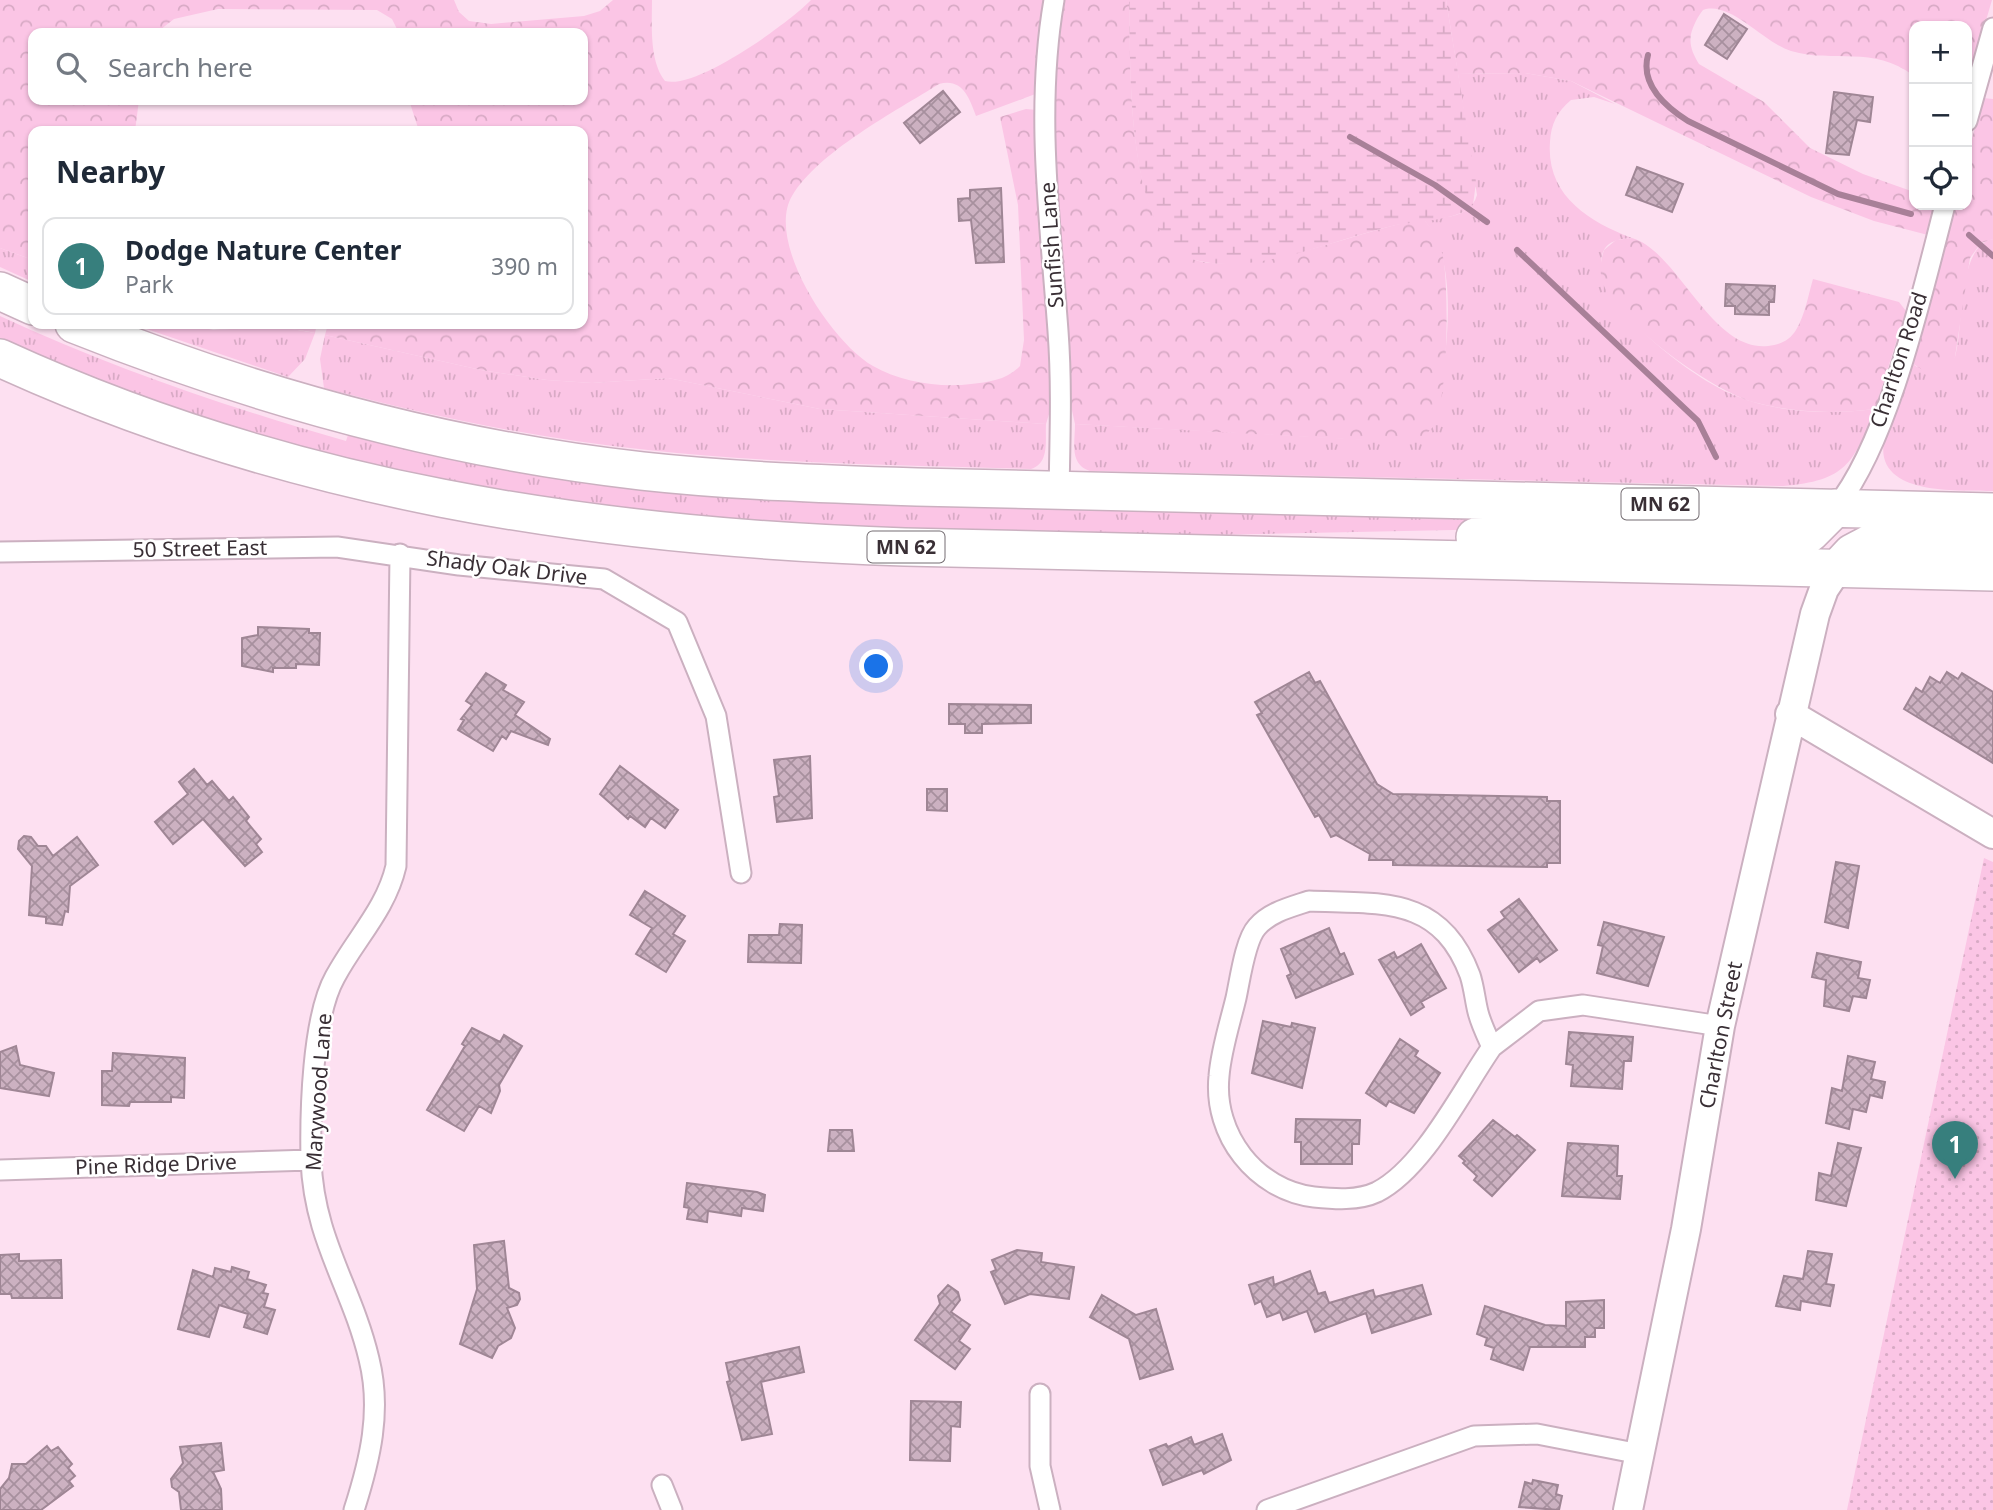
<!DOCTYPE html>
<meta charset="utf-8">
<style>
body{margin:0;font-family:"Noto Sans",sans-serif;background:#f6f6f7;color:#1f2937}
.controls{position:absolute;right:21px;top:21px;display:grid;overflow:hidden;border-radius:14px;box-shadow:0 2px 5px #0004}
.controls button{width:63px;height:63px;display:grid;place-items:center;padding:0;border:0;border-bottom:2px solid #e0e1e3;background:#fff;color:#1f2937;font:35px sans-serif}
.you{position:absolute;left:877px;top:667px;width:24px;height:24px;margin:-18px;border:5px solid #fff;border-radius:50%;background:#1a73e8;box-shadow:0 0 0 10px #1a73e833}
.badge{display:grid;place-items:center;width:46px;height:46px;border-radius:50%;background:#377f7d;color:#fff;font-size:23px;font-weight:700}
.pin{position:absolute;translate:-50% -58px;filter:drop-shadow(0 2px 4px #0008)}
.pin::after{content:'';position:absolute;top:37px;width:24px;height:21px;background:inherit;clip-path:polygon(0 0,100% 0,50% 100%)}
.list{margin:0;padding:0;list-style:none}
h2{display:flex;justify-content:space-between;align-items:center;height:91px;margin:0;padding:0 28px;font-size:30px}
h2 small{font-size:23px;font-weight:400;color:#747a83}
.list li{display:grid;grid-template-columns:46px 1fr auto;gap:21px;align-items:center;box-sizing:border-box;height:98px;margin:0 14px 14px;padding:0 14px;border:2px solid #e0e1e3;border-radius:14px}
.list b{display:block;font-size:26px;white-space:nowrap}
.list p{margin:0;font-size:23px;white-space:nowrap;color:#747a83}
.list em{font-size:23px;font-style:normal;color:#747a83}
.icon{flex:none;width:38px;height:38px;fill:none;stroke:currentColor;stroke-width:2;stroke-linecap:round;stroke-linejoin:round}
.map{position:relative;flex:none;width:1993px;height:1510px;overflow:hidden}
.search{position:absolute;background:#fff;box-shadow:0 2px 5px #0004;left:28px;top:28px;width:560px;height:77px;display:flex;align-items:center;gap:18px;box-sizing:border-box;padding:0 24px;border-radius:14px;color:#747a83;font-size:26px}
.panel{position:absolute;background:#fff;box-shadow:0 2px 5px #0004;left:28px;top:126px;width:560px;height:203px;border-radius:14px}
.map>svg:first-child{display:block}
.grass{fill:url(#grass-tufts)}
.forest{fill:url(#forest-crowns)}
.wetland{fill:url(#wetland-marsh)}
.park{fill:url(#park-dots)}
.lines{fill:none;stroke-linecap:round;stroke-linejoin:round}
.stream{stroke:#a88098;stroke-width:6}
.building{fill:url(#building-cross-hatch);stroke:#9f8695;stroke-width:2}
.street-casing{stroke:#cbb0c0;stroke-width:23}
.secondary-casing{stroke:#cbb0c0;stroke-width:32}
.highway-casing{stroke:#cbb0c0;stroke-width:40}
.street{stroke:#fff;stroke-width:19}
.secondary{stroke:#fff;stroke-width:28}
.highway{stroke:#fff;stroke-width:37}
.labels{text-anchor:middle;stroke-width:5;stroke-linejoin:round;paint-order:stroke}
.shield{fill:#fff;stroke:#746d72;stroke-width:2}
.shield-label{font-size:19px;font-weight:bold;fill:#392f35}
.street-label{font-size:21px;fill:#392f35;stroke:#fff}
</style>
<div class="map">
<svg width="1993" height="1510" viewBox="0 0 1993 1510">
<defs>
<pattern id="grass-tufts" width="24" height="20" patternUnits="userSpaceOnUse" patternTransform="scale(1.75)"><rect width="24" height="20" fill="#fbc5e5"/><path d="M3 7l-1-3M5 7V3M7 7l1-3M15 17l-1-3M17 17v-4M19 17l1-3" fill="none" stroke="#d8aac5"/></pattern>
<pattern id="forest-crowns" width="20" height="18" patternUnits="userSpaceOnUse" patternTransform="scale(1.75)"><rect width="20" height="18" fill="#fbc5e5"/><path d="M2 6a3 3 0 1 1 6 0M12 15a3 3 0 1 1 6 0" fill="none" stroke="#d8aac5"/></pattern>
<pattern id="wetland-marsh" width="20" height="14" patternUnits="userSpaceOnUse" patternTransform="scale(1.75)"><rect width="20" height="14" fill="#fbc5e5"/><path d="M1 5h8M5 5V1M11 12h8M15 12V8" fill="none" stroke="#d8aac5"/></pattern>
<pattern id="park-dots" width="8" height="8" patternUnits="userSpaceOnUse" patternTransform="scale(1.75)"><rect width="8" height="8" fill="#fbc5e5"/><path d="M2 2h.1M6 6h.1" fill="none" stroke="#d8aac5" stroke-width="1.8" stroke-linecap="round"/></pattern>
<pattern id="building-cross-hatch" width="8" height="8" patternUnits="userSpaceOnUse" patternTransform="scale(1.75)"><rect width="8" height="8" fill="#ccb1c1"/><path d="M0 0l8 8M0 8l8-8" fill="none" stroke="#a7909e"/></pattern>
</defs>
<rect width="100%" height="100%" fill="#fde0f1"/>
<path class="grass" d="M1525 73 1571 81 1615 104 1594 97 1571 100C1557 112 1551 124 1550 142 1546 195 1588 221 1632 238 1618 239 1606 241 1602 255 1591 302 1689 375 1727 392 1772 413 1826 415 1875 409 1854 463 1846 481 1783 486L1090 471C1069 464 1075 443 1075 424L1391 441C1409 441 1422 438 1433 423 1439 414 1439 397 1441 386 1448 340 1458 256 1423 219 1444 217 1470 219 1477 195L1458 74Z
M1993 239V491C1961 490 1874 497 1884 441 1888 415 1901 388 1910 362L1917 367 1955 357C1964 327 1957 245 1993 239Z
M0 248 33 260V282L0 267Z
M0 316C112 368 227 407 346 441L349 432 460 457 1801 523 1110 537 682 520 364 468 145 400 0 342Z
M132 324H188L213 330 286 328 315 333 305 359 288 377Z
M325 335 481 370 547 380 592 383 668 378 820 409 1046 424C1045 440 1050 463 1031 469 903 465 775 464 648 450 538 439 430 416 324 388L320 359Z"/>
<path class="forest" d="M0 0H454L459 12 469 21 491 24 584 16 600 11 613 0H652C652 25 649 61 665 81 696 90 789 23 811 0H1047L1038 93 976 116C969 97 962 78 939 84 896 111 818 152 792 196 765 242 832 343 873 366 901 382 940 388 971 384 989 382 1007 380 1020 366L1024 340 1018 205 1000 117 1026 109 1037 110 1053 401 1046 424 820 409 668 378 592 383 547 380 481 370 325 335 328 324H583V131H419L409 100H583V33H399L392 19 377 10 218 9 174 19 156 33H33V100H139L135 131H33V260L0 248Z
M1062 0H1129C1132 64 1121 257 1211 263 1279 266 1343 237 1408 222L1423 219C1434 230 1440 242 1443 257 1449 286 1449 405 1432 428 1424 438 1409 441 1398 442L1075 424 1069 397C1060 266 1042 131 1062 0Z
M1446 0H1992L1967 85V26H1914V76C1872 44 1835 64 1791 51 1764 43 1730 0 1703 10 1698 16 1693 26 1691 34 1689 46 1693 54 1699 64L1764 102 1810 148 1863 174 1914 192V205H1935L1928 235 1874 221 1811 197 1571 81 1525 73 1458 74Z
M1983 98 1993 99V239L1981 243 1970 258 1955 357 1940 370H1923L1910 362 1954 205H1967V157Z
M1632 238C1678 251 1711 352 1768 346 1780 345 1790 340 1796 330 1805 315 1808 296 1813 279L1899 302 1906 311 1875 409C1834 414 1793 413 1753 402 1712 390 1622 326 1604 286 1599 274 1600 262 1604 250L1616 240Z
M188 324H317L315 333C272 323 230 337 188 324Z"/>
<path class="wetland" d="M1129 0H1446L1476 182 1473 205C1459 221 1414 221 1392 226 1331 240 1246 281 1183 256 1125 215 1131 66 1129 0Z"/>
<path class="park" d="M1984 858 1993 862V1510H1847Z"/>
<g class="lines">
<path class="stream" d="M1648 55C1640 84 1666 107 1688 121L1838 194 1911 214
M1350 137 1435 185 1487 222
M1969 235 1993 256
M1517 250 1698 421 1716 457"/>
</g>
<path class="building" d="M1724 14 1747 29 1727 59 1705 45Z
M943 91 960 112 920 143 904 123Z
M1834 92 1873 97 1870 122 1857 120 1849 155 1826 153Z
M1637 167 1683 184 1672 212 1626 195Z
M1001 188 1004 262 976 263 971 220 959 221 958 199 970 198V190Z
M1726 284 1775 286 1774 302H1769V315L1735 314V306H1725Z
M258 627 309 629V633H320L319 665 296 664V668H273V672L242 666V638L258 635Z
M1309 672 1315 683 1320 681 1377 784 1393 794 1547 797V801H1560V863H1547V867L1393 865V860H1369L1370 854 1336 835 1331 837 1319 815 1315 817 1257 715 1262 713 1255 702Z
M1947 672 1958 679 1962 673 1993 692V763L1904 709 1916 688 1922 692 1930 677 1940 683Z
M486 673 506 685 503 690 524 702 515 715 550 739 548 745 511 731 506 739 502 736 493 751 458 730 464 720 461 719 472 705 466 701Z
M949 704 1031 705V723L982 724V733H965V724H949Z
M810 756 812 818 777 822 774 797 779 796 774 760Z
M620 766 678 810 665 828 651 818 645 827 630 816 628 819 600 794Z
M194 769 207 785 212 781 229 801 233 797 249 817 246 821 261 839 256 844 262 852 245 866 203 819 173 844 155 822 188 794 179 782Z
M927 789H947V811L927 810Z
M24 836 31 837 38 846H46L53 856 77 837 98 865 70 886 68 912 65 911 62 925 46 923V917L29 915 32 866 18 849 19 841Z
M1836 862 1859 866 1848 928 1825 922Z
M645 891 685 916 673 934 685 941 666 972 636 954 652 928 630 915Z
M1519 899 1557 950 1540 962 1537 958 1519 972 1488 930 1505 918 1501 912Z
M1604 922 1664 937 1648 986 1597 973 1603 946 1598 945Z
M780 924 802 925 801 963 748 962 749 935H779Z
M1329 928 1340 955 1344 953 1353 974 1296 998 1287 976 1291 974 1281 949Z
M1421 944 1446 988 1421 1002 1424 1007 1411 1015 1379 960 1394 952 1397 958Z
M1817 953 1861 962 1858 978 1870 980 1866 998 1853 996 1849 1011 1824 1006 1826 980 1812 977Z
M1263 1021 1291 1027 1292 1023 1315 1028 1302 1088 1252 1073Z
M472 1028 500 1042 504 1035 522 1046 499 1085 500 1091 491 1113 479 1106 464 1131 427 1110 465 1046 462 1044Z
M1569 1032 1633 1037 1631 1061H1624L1622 1089 1571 1086 1573 1065 1566 1064Z
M1400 1039 1418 1051 1415 1056 1440 1073 1414 1113 1389 1101 1386 1106 1366 1093Z
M16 1046 20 1065 54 1073 49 1096 0 1088V1052Z
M113 1053 185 1058 184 1098 171 1097V1102H130L129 1106 102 1105V1071H112Z
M1848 1056 1875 1062 1871 1079 1885 1082 1882 1098 1870 1095 1866 1112 1853 1109 1849 1129 1826 1123 1832 1088 1842 1091Z
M1296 1119 1360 1120 1359 1144H1352V1164H1301V1142H1295Z
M1493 1120 1515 1137 1517 1135 1535 1150 1492 1196 1474 1180 1477 1176 1463 1163 1465 1161 1459 1156Z
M830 1130H852L854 1151H828Z
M1568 1143 1618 1146 1617 1176H1622L1620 1199 1562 1196Z
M1838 1143 1861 1148 1846 1206 1816 1200 1819 1173 1831 1176Z
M687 1183 757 1192 765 1195 763 1211 742 1208 741 1216 708 1211 707 1222 687 1219 689 1208 684 1207Z
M504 1241 509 1288 519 1293 520 1299 517 1305 507 1308 515 1328 511 1338 498 1346 492 1358 460 1344 477 1289 474 1245Z
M1017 1250 1042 1253 1041 1262 1074 1267 1069 1299 1030 1294 1005 1304 991 1272 996 1270 992 1260Z
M1808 1251 1832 1254 1826 1284 1834 1285 1830 1306 1801 1301 1800 1310 1776 1306 1784 1276 1803 1279Z
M19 1254V1261L61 1260 62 1298H12L11 1294H0V1255Z
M232 1267 249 1272 247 1279 266 1285 263 1293 268 1294 264 1307 275 1310 267 1334 244 1327 248 1314 219 1305 209 1337 178 1329 193 1270 213 1277 215 1268 231 1272Z
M1310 1271 1318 1294 1325 1292 1329 1303 1373 1290 1375 1297 1422 1285 1431 1314 1372 1333 1366 1313 1315 1332 1307 1311 1283 1320 1280 1312 1267 1317 1261 1301 1255 1304 1249 1285 1273 1277 1274 1285Z
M948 1285 958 1292 960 1300 951 1312 970 1325 959 1341 970 1349 955 1369 915 1340 940 1304 938 1296Z
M1102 1295 1136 1315 1156 1309 1173 1369 1140 1379 1129 1339 1090 1317Z
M1604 1300V1328H1595V1337H1585V1347H1530L1523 1370 1491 1359 1494 1348 1485 1345 1487 1338 1477 1334 1485 1306 1545 1325 1566 1326V1302Z
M799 1347 804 1372 761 1382 772 1434 742 1440 727 1382 730 1381 726 1363Z
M911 1401 961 1402 960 1427 951 1426 950 1461 910 1460Z
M1222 1434 1231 1460 1204 1474 1202 1470 1163 1485 1150 1450 1166 1444 1168 1447 1191 1437 1194 1445Z
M221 1443 224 1470 213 1472 221 1489 222 1510H181L179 1492 172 1487 171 1479 183 1463 180 1447Z
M47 1446 51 1451 58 1447 72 1464 68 1468 75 1476 69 1481 73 1486 41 1510H0V1489L9 1478 12 1464H26Z
M1533 1480 1558 1485 1556 1494 1562 1496 1559 1510 1519 1507 1525 1482 1532 1484Z"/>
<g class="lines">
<g class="street-casing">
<path id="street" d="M1054 0C1035 109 1050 221 1058 331 1062 384 1060 437 1059 491
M1967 121 1993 28
M1835 508C1889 443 1923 289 1945 205
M0 552 337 547 459 565 604 579 677 622 716 716 741 873
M1309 901C1381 904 1440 895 1470 975 1474 987 1475 1000 1478 1012 1481 1024 1487 1036 1492 1047 1462 1090 1424 1168 1377 1192 1358 1201 1334 1199 1314 1197 1256 1190 1213 1135 1219 1076 1221 1050 1230 1023 1236 998 1240 980 1245 940 1257 927 1270 912 1291 907 1309 901Z
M1492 1047 1539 1011 1583 1005 1720 1026
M0 1170 311 1160
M1040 1394V1466L1050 1510
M662 1485 672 1510
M354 1510C370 1460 382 1411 369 1359 352 1287 314 1240 311 1160 310 1113 312 1018 335 977 356 938 386 909 396 866L400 554
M1267 1510 1474 1436 1537 1434 1640 1454"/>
</g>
<g class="secondary-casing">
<path id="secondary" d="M1790 714 1993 834
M1628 1510 1686 1229 1720 1026 1815 614 1824 589 1838 568"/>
</g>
<g class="highway-casing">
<path id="highway" d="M0 291 33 306
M74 324C257 397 446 449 642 471 733 481 825 484 917 487L1993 512
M0 358C288 490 590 537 905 547L1993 572
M1475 537 1795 538 1810 533 1835 508
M1838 568 1852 553 1871 543H1993"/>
</g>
<use href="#street" class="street"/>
<use href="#secondary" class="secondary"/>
<use href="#highway" class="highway"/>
</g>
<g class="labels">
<g class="shield">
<rect x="1621.5" y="488.5" width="77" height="31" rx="5"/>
<rect x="867.5" y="531.5" width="77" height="31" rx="5"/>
</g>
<g class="shield-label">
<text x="1660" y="511">MN 62</text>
<text x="906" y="554">MN 62</text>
</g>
<g class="street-label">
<text transform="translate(1052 245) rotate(-94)" y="7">Sunfish Lane</text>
<text transform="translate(1899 360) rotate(-72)" y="7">Charlton Road</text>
<text transform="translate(200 549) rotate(-1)" y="7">50 Street East</text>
<text transform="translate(507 568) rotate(7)" y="7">Shady Oak Drive</text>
<text transform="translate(1721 1035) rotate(-79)" y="7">Charlton Street</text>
<text transform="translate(319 1092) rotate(-86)" y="7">Marywood Lane</text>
<text transform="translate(156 1165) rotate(-2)" y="7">Pine Ridge Drive</text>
</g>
</g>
</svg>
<div class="controls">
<button>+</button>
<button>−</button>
<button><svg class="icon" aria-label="locate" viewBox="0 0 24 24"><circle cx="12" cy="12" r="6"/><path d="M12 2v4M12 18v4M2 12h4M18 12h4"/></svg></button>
</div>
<div class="you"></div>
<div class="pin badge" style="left:1955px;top:1179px">1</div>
<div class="search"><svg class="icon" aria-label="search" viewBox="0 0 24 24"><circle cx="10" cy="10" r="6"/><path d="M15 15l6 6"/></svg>Search here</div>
<section class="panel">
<h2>Nearby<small></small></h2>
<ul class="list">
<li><span class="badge">1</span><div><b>Dodge Nature Center</b><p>Park</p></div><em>390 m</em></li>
</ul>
</section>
</div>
